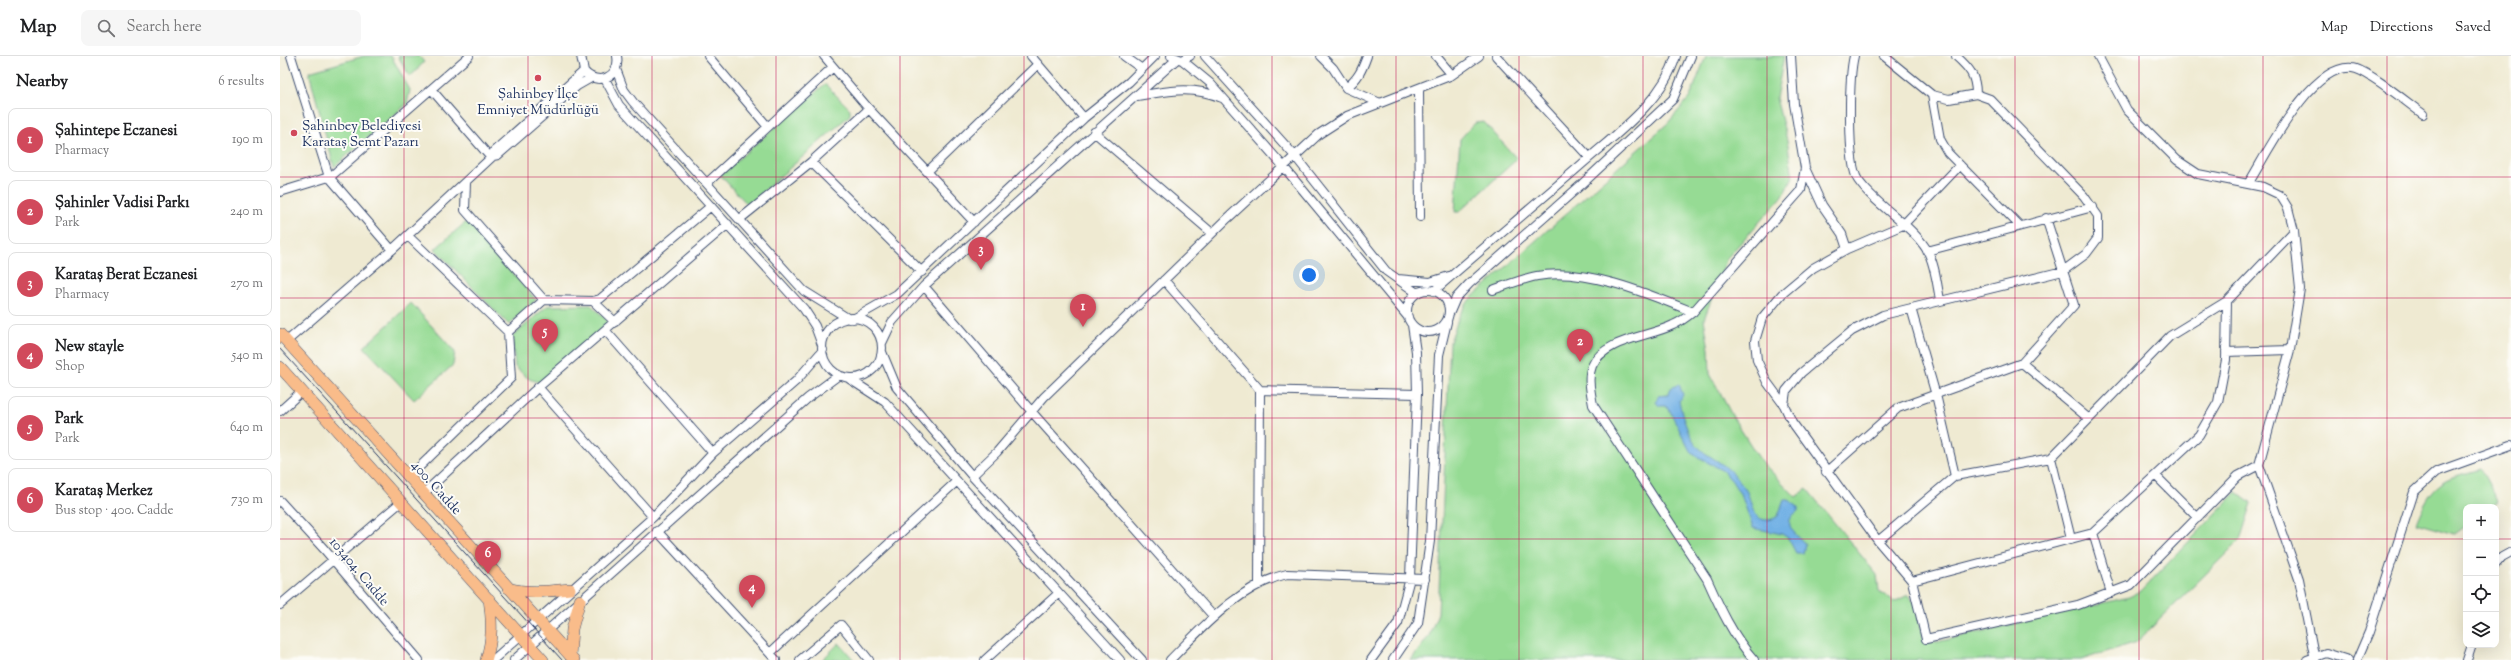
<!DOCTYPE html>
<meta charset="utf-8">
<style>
body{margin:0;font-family:"Sorts Mill Goudy",serif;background:#f6f6f6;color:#202124}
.controls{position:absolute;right:12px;bottom:12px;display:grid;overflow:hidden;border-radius:8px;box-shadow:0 4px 16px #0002}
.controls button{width:36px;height:36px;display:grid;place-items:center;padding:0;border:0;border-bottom:1px solid #e0e0e0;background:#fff;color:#202124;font:20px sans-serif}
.you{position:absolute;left:1029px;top:219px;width:14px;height:14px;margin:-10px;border:3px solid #fff;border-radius:50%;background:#1a73e8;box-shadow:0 0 0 6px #1a73e833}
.badge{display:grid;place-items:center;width:26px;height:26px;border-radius:50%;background:#d1495b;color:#fff;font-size:13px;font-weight:700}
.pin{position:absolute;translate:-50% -33px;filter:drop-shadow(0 1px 2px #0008)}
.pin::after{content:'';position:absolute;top:21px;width:14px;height:12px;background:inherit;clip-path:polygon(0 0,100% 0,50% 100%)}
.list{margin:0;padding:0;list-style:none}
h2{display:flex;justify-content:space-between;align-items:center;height:52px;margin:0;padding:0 16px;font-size:17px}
h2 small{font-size:13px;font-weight:400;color:#757577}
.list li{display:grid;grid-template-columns:26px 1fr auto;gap:12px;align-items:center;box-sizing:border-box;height:64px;margin:0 8px 8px;padding:0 8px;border:1px solid #e0e0e0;border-radius:8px}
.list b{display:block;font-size:15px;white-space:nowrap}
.list p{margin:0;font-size:13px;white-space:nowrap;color:#757577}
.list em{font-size:13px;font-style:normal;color:#757577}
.icon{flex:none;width:22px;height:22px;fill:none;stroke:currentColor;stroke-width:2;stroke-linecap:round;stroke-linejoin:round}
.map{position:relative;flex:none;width:2231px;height:604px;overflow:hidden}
header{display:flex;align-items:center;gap:24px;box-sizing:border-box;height:56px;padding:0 20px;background:#fff;border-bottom:1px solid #e0e0e0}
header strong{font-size:19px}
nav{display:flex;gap:22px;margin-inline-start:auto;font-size:14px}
.search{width:280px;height:36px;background:#f6f6f6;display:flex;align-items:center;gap:10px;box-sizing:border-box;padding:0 14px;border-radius:8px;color:#757577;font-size:15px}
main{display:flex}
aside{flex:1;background:#fff}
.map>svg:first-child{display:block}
.green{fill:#96db94;stroke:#588579}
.water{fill:#72b1e5;stroke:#4670a2}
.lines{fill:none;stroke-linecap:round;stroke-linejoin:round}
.minor-casing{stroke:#3b4b6f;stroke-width:10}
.major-casing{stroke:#3b4b6f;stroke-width:12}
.minor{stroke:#fff;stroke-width:8}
.major{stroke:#f9bc8a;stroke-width:11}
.tram{stroke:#1b2f5e;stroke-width:1}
.grid{fill:none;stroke:#c2185b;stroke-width:1;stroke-opacity:0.55}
.poi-dot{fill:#d1495b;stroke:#fdfcf7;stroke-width:1.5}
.labels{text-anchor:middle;stroke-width:4;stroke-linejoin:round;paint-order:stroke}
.poi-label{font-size:14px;fill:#1b2f5e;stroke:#fdfcf7}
.street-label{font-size:14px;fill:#1b2f5e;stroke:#fdfcf7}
</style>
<header>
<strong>Map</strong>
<div class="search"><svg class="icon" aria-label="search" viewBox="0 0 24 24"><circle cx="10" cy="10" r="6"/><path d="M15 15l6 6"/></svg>Search here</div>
<nav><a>Map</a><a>Directions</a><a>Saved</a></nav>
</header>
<main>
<aside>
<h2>Nearby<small>6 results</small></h2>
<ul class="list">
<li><span class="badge">1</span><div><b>Şahintepe Eczanesi</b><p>Pharmacy</p></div><em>190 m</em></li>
<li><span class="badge">2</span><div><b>Şahinler Vadisi Parkı</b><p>Park</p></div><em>240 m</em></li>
<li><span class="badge">3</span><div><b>Karataş Berat Eczanesi</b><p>Pharmacy</p></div><em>270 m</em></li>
<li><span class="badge">4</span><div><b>New stayle</b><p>Shop</p></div><em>540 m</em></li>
<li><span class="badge">5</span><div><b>Park</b><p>Park</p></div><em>640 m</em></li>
<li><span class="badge">6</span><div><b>Karataş Merkez</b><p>Bus stop · 400. Cadde</p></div><em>730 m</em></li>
</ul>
</aside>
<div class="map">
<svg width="2231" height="604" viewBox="0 0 2231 604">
<rect width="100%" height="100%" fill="#fdfcf7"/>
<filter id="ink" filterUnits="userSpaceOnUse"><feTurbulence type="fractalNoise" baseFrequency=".025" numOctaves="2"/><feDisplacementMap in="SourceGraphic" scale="8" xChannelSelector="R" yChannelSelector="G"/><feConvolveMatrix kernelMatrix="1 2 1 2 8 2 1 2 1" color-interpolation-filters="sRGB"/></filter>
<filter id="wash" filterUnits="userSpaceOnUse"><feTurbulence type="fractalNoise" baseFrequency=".012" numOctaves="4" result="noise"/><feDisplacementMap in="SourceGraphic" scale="16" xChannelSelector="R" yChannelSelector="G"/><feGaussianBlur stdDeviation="0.9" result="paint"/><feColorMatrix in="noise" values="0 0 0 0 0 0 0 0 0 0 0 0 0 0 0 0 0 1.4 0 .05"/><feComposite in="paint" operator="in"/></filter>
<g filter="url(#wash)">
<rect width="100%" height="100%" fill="#efead2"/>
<path class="green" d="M84 0H111L130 34 127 48 54 111 29 16Z
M118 0H139L144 6 130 21Z
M1426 0H1504L1496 42 1507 84 1513 121 1502 141 1447 202 1424 263 1429 293 1430 318 1454 363 1481 405 1516 441 1527 433 1597 519 1599 535 1614 546 1628 539 1635 547 1645 586H1657L1849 541 1861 535 1957 436 1972 447 1960 484 1857 586 1801 604H1131L1149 580 1158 557 1170 286 1180 258 1190 243 1388 67 1410 41Z
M545 28 570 53V59L468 149 440 119Z
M1204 66 1237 103 1179 156H1175L1180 83 1195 67Z
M187 165 256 244 229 269 155 193Z
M131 247 175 296 173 309 134 344 84 291Z
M311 249 329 266 261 327 249 323 235 311 232 281 267 250Z
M2201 413 2219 446 2211 451H2186V469L2174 478 2136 467C2152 427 2161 423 2201 413Z
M559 587 574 604H542Z"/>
<path class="water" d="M1399 328 1403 339 1399 345C1403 363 1409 386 1425 397 1438 406 1448 410 1458 424 1461 428 1465 432 1467 436 1471 444 1471 455 1478 461 1484 466 1493 464 1498 460L1504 444H1509L1518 451V455C1499 468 1517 478 1525 488L1523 497H1516L1508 482 1502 478 1473 472 1462 441 1452 425 1443 415 1411 397 1389 353 1385 350H1379L1376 346 1378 340 1388 339 1391 332Z"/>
</g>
<g filter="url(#ink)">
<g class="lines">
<g class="minor-casing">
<path id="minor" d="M301 0 304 15C317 31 341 21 337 0
M428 0 488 71
M544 0 589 53
M751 0 804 62
M844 0 862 13
M891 0 902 4 910 0
M925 0 1014 99 1106 215 1137 237
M1041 0 1053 12 1066 32 1100 47
M1156 0 1172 19
M1216 0 1309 101
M1574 0C1569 20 1567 108 1578 124 1597 151 1630 167 1647 194 1655 208 1657 228 1660 244
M1604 0 1652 39 1669 43 1696 38 1710 43 1804 140 1818 160V182L1806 198 1783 215 1603 259 1572 275 1521 317 1506 335 1504 349 1512 366 1598 485 1632 525 1813 477 1919 379 1938 346 1946 304 1947 245
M1676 0C1689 12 1696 19 1696 38
M1818 0 1847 54 1897 104 1918 118 1983 131 2000 139 2008 152 2014 175 2020 233 2010 294 1979 409 2019 523 2035 604
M902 4 930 27 1003 110 1128 261
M336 13 344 34 353 46 524 235 569 263
M325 23 339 49 524 253 535 270 542 289
M1066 32C1078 23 1082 14 1087 0
M151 33 211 102
M1139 33 1140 161
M1652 39 1660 83 1668 97 1739 169
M857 40C889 35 911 29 942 42
M814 76 932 177
M213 100 218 99 297 30 311 22
M531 106 642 216
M1525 112 1542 149 1562 178 1567 193
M648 115 758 8
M49 121 112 194
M49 122 189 0
M186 126 185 154 264 244
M427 127 553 11
M1968 128C1987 98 2030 8 2072 12 2087 13 2129 48 2143 58
M0 136 49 121 11 0
M460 163 531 106 589 53 694 166
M128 180 228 276 231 322 128 422
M1647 195 1813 151
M1118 223 1150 226 1169 220
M884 224 980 334 979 529
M644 230 752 356 934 561
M1127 255a21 21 0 1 1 42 0a21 21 0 1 1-42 0Z
M1213 234C1227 229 1242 223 1257 220 1305 211 1369 238 1413 256
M1154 235C1203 192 1253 151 1302 108 1336 78 1382 46 1396 0
M313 245 335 266
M1631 252 1657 343 1675 420
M1170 256 1176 242 1189 228 1301 129 1393 43 1411 0
M542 292a30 30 0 1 1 60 0a30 30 0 1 1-60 0Z
M573 263 617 238 804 62 849 26 875 0
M325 274 433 397
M228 276 264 244 313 245 320 243 431 150
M7 285 112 194 213 100 214 95 304 15
M602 287 612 266 644 230 897 3
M602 296 617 332 692 420 862 604
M1946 296 2010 294
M1742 307 1808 362
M568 322 605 346 840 604
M258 331 373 461
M980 334 1137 338
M1504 349 1487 326 1477 304 1475 285 1482 262 1502 238 1533 212 1567 193 1623 169 1680 109
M0 355 22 335
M1771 402 1791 483
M1546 416 1618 352 1742 307 1794 249 1766 162
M692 420 717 396 764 341 948 162 1039 78 1067 60 1172 19 1199 0
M1876 420 1918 462
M143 438 254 335 448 168
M0 445 44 493 139 604
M377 475 496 604
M1813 477 1831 537
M1598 485 1675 420 1771 402 1890 280 1947 245 2014 175
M2216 508 2222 501 2231 496
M1632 525 1646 583 1798 549 1851 529 1958 420 1979 409
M0 549 121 446
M490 597 677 425
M213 604 373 461 433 397 516 325 543 294
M234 604 528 342 559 319
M520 604 561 569 589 604
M705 604 779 537
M890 604C923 571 960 529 1007 518L1145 523
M1091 604 1118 567 1130 522 1137 338 1136 296 1132 269
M1113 604 1138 567 1150 485 1159 299 1167 266
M1474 604C1453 580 1440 552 1427 523L1313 349C1311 337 1307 322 1312 310 1324 283 1369 281 1393 269 1400 266 1407 261 1413 256L1521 134 1525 112 1514 48 1511 0
M2027 604 2046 597 2068 604
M2077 604 2089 576 2134 436 2156 416 2231 389
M2187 604 2192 589"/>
</g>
<g class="major-casing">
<path id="major" d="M0 278 294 604
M0 311 263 604
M228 532C248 538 270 535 290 533
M290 600 292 573 300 544
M206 604C213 582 212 565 209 543"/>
</g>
<use href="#minor" class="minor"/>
<use href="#major" class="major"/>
<path class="tram" d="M0 293 282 604"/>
</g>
</g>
<path class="grid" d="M124 0V604M248 0V604M372 0V604M496 0V604M620 0V604M744 0V604M868 0V604M992 0V604M1116 0V604M1239 0V604M1363 0V604M1487 0V604M1611 0V604M1735 0V604M1859 0V604M1983 0V604M2107 0V604M0 121H2231M0 242H2231M0 362H2231M0 483H2186M2216 483H2231"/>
<g class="poi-dot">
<circle cx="258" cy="22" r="4"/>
<circle cx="14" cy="77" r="4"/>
</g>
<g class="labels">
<g class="poi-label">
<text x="258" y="42">Şahinbey İlçe<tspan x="258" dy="16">Emniyet Müdürlüğü</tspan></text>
<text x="22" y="74" text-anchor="start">Şahinbey Belediyesi<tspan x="22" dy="16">Karataş Semt Pazarı</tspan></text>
</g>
<g class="street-label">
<text transform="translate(157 431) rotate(48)" y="5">400. Cadde</text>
<text transform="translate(80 515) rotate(50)" y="5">103404. Cadde</text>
</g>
</g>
</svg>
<div class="controls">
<button>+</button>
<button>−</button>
<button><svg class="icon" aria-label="locate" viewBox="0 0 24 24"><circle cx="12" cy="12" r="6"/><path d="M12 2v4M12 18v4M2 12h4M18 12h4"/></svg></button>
<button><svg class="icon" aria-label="layers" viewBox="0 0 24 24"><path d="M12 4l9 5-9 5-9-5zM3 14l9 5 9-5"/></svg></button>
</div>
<div class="you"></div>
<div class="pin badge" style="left:803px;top:271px">1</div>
<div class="pin badge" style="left:1300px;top:306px">2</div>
<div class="pin badge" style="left:701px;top:214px">3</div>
<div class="pin badge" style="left:472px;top:552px">4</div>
<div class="pin badge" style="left:265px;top:296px">5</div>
<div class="pin badge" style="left:208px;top:518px">6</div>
</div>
</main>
